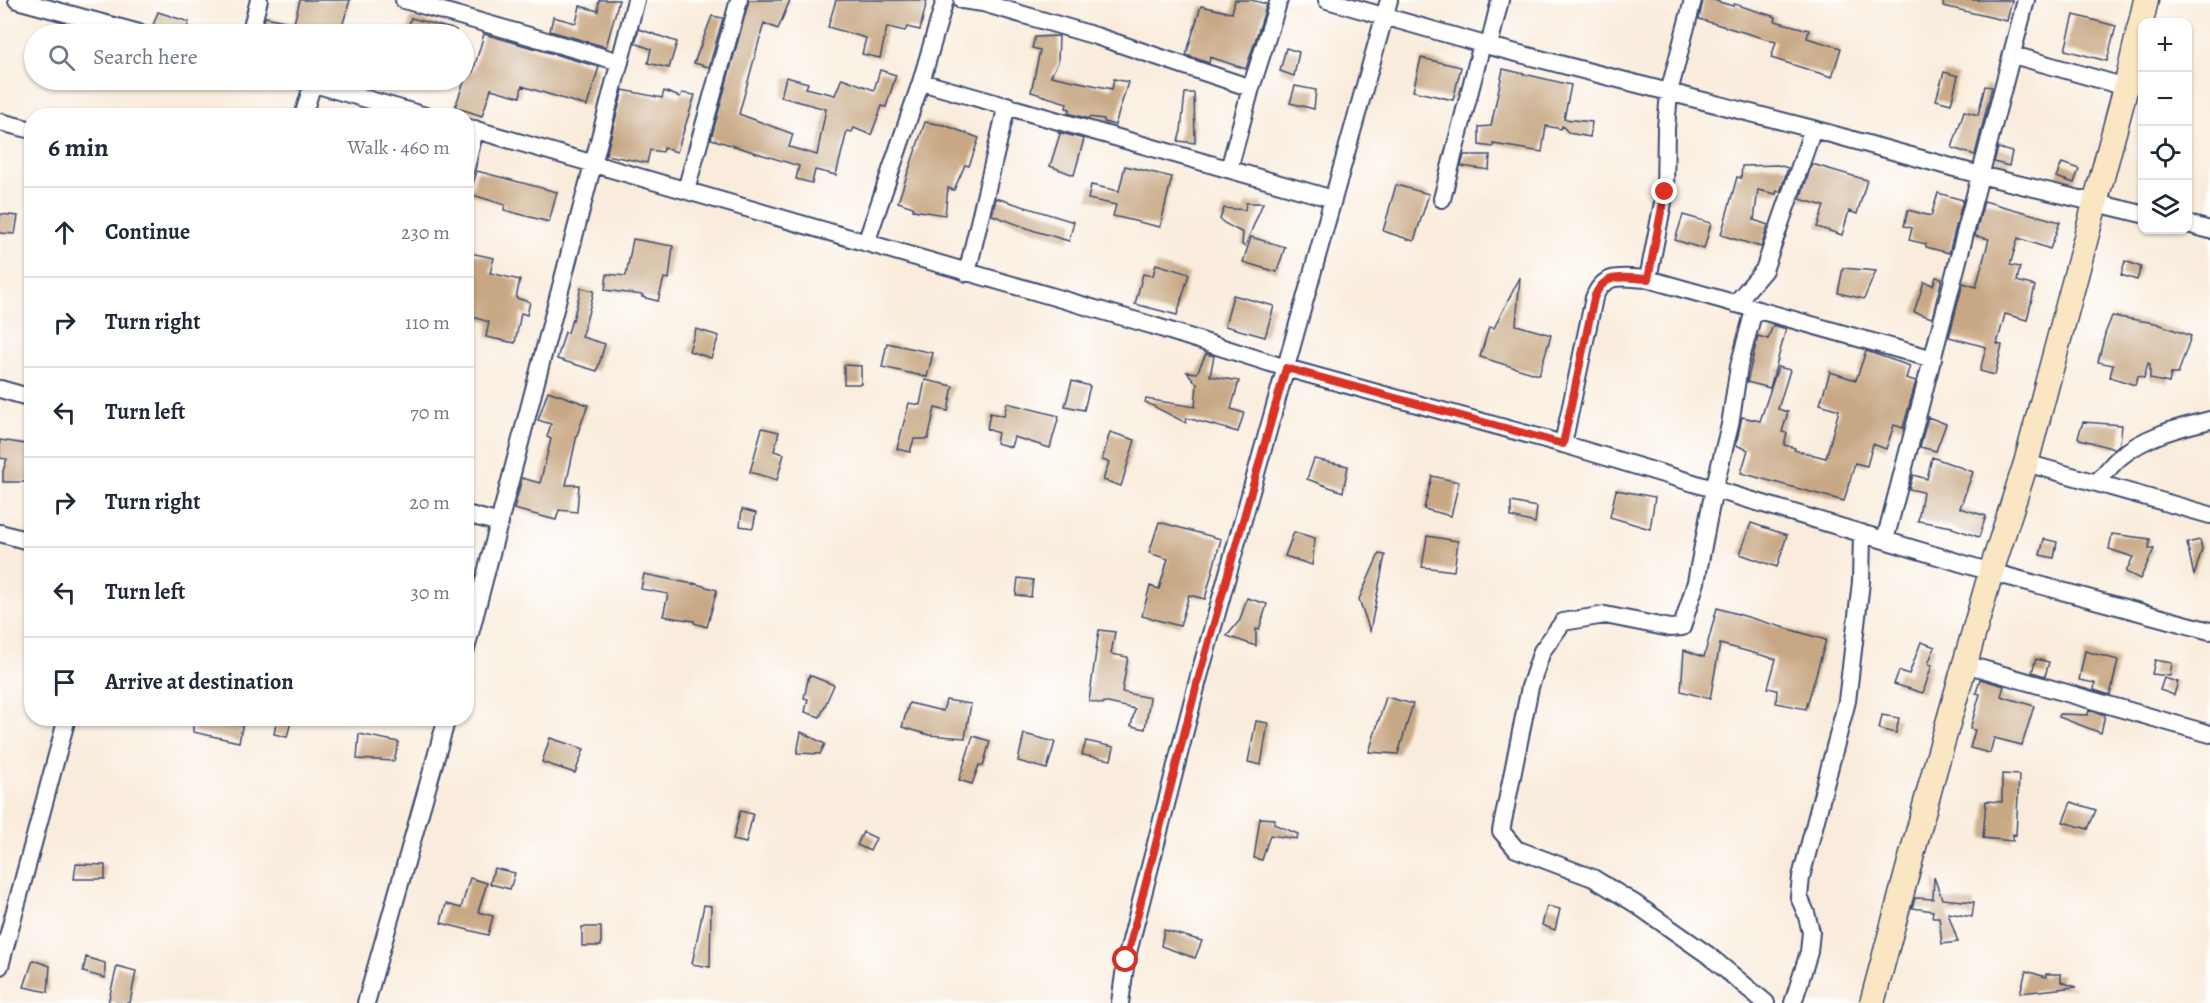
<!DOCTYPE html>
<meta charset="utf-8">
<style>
body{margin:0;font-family:Alegreya,serif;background:#f2f2f3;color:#1f2937}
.controls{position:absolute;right:18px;top:18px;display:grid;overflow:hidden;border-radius:12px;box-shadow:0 2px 4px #0004}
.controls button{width:54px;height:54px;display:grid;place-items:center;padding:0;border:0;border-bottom:2px solid #e0e1e3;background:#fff;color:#1f2937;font:30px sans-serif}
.stop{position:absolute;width:18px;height:18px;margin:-14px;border:4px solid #d93025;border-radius:50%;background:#fff}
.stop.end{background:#d93025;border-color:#fff;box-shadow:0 2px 6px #0008}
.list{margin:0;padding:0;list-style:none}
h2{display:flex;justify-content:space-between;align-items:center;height:78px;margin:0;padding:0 24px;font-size:26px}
h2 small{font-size:20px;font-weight:400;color:#747a83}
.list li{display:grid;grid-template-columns:39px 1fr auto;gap:18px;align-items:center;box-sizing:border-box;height:90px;padding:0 24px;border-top:2px solid #e0e1e3}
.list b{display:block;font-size:22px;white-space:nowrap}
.list em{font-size:20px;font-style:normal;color:#747a83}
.icon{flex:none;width:33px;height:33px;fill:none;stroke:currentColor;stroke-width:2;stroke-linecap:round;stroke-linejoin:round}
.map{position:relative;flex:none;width:2210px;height:1003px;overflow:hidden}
.search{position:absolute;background:#fff;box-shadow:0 2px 4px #0004;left:24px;top:24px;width:450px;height:66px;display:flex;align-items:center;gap:15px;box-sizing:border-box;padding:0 21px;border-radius:33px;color:#747a83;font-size:22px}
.panel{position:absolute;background:#fff;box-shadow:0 2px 4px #0004;left:24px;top:108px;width:450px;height:618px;border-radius:24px}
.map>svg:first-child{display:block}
.building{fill:#c8a884}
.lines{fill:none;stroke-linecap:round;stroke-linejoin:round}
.street-casing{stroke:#3c4b71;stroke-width:20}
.secondary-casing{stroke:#3c4b71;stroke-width:27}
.street{stroke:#fff;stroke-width:16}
.secondary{stroke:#fbe6c4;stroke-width:24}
.route{stroke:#d93025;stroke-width:8}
</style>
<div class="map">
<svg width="2210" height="1003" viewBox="0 0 2210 1003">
<rect width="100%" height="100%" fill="#fff"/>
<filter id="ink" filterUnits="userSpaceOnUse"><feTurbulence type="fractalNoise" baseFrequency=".0167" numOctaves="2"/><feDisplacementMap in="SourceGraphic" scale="12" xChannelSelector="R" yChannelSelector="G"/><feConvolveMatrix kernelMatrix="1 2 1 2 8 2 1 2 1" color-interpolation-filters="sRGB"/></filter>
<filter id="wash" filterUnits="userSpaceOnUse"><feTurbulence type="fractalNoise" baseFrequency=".008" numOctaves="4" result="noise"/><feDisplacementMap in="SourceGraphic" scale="24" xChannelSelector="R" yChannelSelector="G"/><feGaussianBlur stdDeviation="1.35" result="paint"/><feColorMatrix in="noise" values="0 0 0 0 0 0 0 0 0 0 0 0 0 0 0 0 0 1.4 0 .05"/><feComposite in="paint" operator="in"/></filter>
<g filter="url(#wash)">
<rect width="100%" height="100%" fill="#f9ecdc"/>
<g id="blocks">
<path class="building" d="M300 0H350L341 30 337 29 335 34H261L265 17 294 23Z
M599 0H619L606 47 550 31 553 17 576 23 580 6 598 11Z
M749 0H790L778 29 764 23 739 114 793 134 789 147 817 155 826 109 781 97 786 77 808 83 806 88 835 95 842 78 874 90 880 70 896 75 886 107 882 106 871 135 854 128 852 132 847 131 836 175 815 170 812 183 796 179 799 166 711 139Z
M836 0H927L920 30 907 27 905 31 887 27 880 58 862 54 866 38 828 27Z
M1235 0H1251L1267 4 1246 69 1210 57 1209 63 1186 55 1201 6 1232 13Z
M1703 0H1713L1733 6 1734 4 1776 17 1775 21 1809 30 1807 38 1841 48 1832 77 1771 58 1776 42 1699 19Z
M1943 0H2012L2007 21 1943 6Z
M158 12 189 22 185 34H172L152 28Z
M2074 15 2116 26 2107 61 2065 50Z
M712 16 723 18 709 67 694 63Z
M411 18 456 30V34H406Z
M639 29 677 42 669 68 648 63 651 49 635 43Z
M484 34 599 67 587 106 522 86 520 97 491 89 482 116 455 107 468 71 473 72Z
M1059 36 1058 62 1051 76 1112 89 1114 79 1128 82 1115 125 1104 122V119L1089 117V119L1068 113 1070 109 1066 108 1067 103 1031 92 1040 50 1032 48 1035 37Z
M1286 48 1299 52 1294 76 1280 71Z
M1421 58 1461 67 1453 100 1413 91Z
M1503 69 1571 85 1564 119 1592 122 1590 137 1569 133 1562 126 1561 129 1546 126 1542 152 1493 144V147L1479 145V127L1491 126Z
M1944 72 1958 76 1951 104 1936 100Z
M1295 86 1316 90 1314 109 1290 103Z
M1985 86 1992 87 1975 155 1952 148 1964 111 1978 115Z
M623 90 662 98 664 91 680 97 682 93 695 95 677 152 664 148 663 152 650 150 647 163 606 155Z
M1185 93H1194L1195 143 1178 141 1181 131Z
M925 122 944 125 979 138 969 166 965 165 954 190 948 188 945 215 913 210V207L898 202Z
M1057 132 1084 139 1074 175 1050 166 1060 134Z
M1998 148 2012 152 2009 166 1994 162Z
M1464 155H1490L1489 170 1461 166Z
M2062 163 2079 169 2074 183 2056 177Z
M1812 164 1867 180 1857 214 1849 211 1842 235 1817 227 1824 206 1800 199Z
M1778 165 1788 168 1780 192 1777 191 1776 194 1758 190 1754 220 1768 225 1761 247 1721 235 1737 177 1741 178 1742 166Z
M1125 166 1172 177 1160 227 1113 216 1116 205 1088 199 1091 185 1119 191Z
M477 171 557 192 549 222 504 210 505 205 470 194Z
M1396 185 1429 194 1414 241 1383 231Z
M1938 193 1963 200 1949 253 1926 247V244L1909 240 1912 228 1904 226 1908 210 1931 216Z
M996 198 1074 222 1069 241 1035 231 992 215Z
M1984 201 2060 222 2050 249 2018 238 2010 265 2020 267 2017 281 2035 286 2027 320 2005 314 1997 344 2002 345 1995 375 1980 371 1986 347 1949 337 1963 283 1976 287 1989 239 1975 236Z
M1246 203H1263L1245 246 1242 245 1243 233 1224 223 1220 219 1224 208 1245 210Z
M0 214 18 216 15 234 0 233Z
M1683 215 1711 223 1704 249 1675 240Z
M1251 237 1285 247 1277 272 1243 262Z
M633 239 673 246 669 279 664 278 658 301 642 297 643 295 605 290 607 274 626 276Z
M466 252 494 258 490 273 520 280 516 298 530 302 527 315 521 313 515 343 486 337 489 322 466 315Z
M2125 261 2141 267 2137 280 2121 275Z
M1156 264 1189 274 1177 315 1135 304 1143 274 1153 276Z
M1843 268 1876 271 1864 299 1838 293Z
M1520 277 1516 325 1551 335 1539 375 1480 357 1489 327 1494 328Z
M1936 277 1942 278 1932 318 1914 312 1924 282 1933 285Z
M581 288 594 291 582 337 605 344 597 371 557 359 565 332 568 333 572 319 573 320Z
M1233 295 1274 306 1265 337 1225 326Z
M2112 316 2155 323 2191 336 2178 374H2171L2169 383 2150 379V364L2148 363 2144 378 2138 376 2135 385 2110 377 2113 365 2098 362 2105 334Z
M1773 325 1786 329 1770 388 1747 382 1758 336 1768 339Z
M696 329 719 336 711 358 689 351Z
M887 343 933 353 927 377 882 367Z
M1866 351 1910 366 1906 378 1916 381 1903 428 1894 425 1886 449 1873 444 1867 466 1855 463 1844 501 1741 473 1748 450 1736 445 1742 417 1760 421 1778 367 1790 370 1778 409 1788 412 1782 432 1787 433 1784 445 1795 448 1794 450 1826 458 1839 410 1820 404 1830 372 1856 380Z
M1206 354 1214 356 1210 376 1239 381 1231 409 1244 413 1238 432 1187 418 1186 423 1145 402 1146 399 1195 407 1197 384 1187 372 1197 373Z
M844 365 861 366V384H844Z
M925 380 953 386 948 411 935 408 928 439H914L910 452 897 449 909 403 920 405Z
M1072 381 1090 386 1084 410 1065 406Z
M548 391 588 405 577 435 566 485H579L577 512 559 510 556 520 514 509 522 478 540 483 551 439 547 437 551 424 538 420Z
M1007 403 1059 416 1050 448 1014 437 1011 447 996 443 998 433 987 429 990 413 1004 416Z
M1928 417 1946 424 1936 451 1920 447Z
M2083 422 2122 425 2120 444 2114 449 2080 439 2078 437Z
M762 428 779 432 774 451 784 454 777 480 750 472Z
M1110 432 1135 440 1121 486 1103 480 1109 462 1102 460Z
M0 440 32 445V482H3V471L7 459 0 458Z
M1932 457 1973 472 1960 508 1986 516 1979 537 1952 528V527L1918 521 1923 492 1909 489 1913 475 1927 479Z
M1314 459 1348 466 1343 492 1307 479Z
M1432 476 1459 482 1451 516 1424 509Z
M1616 490 1655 497 1650 529 1610 517Z
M1511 502 1537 507 1535 523 1511 517Z
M742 509 756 513 753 528 740 526Z
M1159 522 1221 539 1205 599 1189 595 1180 626 1142 616 1150 586 1159 589 1168 559 1149 553Z
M1751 523 1787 535 1777 567 1740 554Z
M1294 532 1315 538 1312 565 1285 556Z
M2112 534 2150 539 2149 549H2154L2140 579 2126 572 2133 557 2109 549Z
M1427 536 1458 541 1454 571 1422 567Z
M2044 539 2057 542 2054 558 2040 555Z
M2200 540 2202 549 2194 576 2187 543Z
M1379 554 1385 555 1370 631 1359 599Z
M644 574 693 584V583L717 590 707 627 694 623V621L663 616 668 594 641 589Z
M1018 578 1033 580 1031 597 1016 595Z
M1247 598 1267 604 1259 630 1256 629V646L1227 636 1240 620Z
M1717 608 1826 640 1806 709 1776 703 1777 690 1768 688 1776 659 1720 644 1710 699 1681 691 1684 650 1704 657Z
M1099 630 1115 632 1111 654 1128 657 1122 692 1150 698 1145 729 1131 726 1135 709 1104 702 1103 704 1089 701Z
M1921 642 1935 647 1928 664 1932 665 1923 693 1894 684 1899 671 1909 674Z
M2085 651 2118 660 2110 695 2094 690 2095 683 2079 680Z
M2036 659 2049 662 2045 676 2032 672Z
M2155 660 2172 663 2170 676 2152 674Z
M809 675 834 685 820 717 805 712 808 699 804 698Z
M2164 678 2178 682 2174 695 2160 690Z
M1980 679 2004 686 2001 696 2034 706 2022 745 1994 738 1990 753 1970 748 1975 730 1970 729 1980 694 1976 693Z
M1386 697 1413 704 1398 754 1369 752Z
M946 700 971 704 965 738 929 735 902 727 909 703 943 711Z
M2089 710 2105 715 2101 733 2059 717 2060 714 2088 715Z
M1882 715 1899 718 1896 733 1879 729Z
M193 718H244L239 742 193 732Z
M277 718H292L287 737 274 734Z
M1256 721 1268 723 1261 765 1248 762Z
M801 732 825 744 820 754 797 753Z
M359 734 399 742 394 761 357 759Z
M1024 734 1055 742 1047 769 1018 761Z
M973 736 990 741 983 766 979 765 972 784 959 780Z
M550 738 584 749 575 773 542 762Z
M1086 741 1114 747 1111 760 1082 755Z
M2002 774 2019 775 2016 835 2013 834V841L1983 838 1986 801 2002 802Z
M2071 802 2096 810 2088 829 2063 822Z
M740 811 753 814 746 843 733 840Z
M1260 818 1275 819 1274 824 1298 834 1297 839 1270 835 1262 860 1254 858Z
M863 832 876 838 870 851 857 845Z
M76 864 105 865V879H74Z
M494 868 515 873 510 889 490 884Z
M1934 877 1942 899 1974 902 1972 917 1948 913 1958 942 1942 944 1939 917H1932L1933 911 1912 908 1915 898 1933 899Z
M470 878 487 883 478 912 493 916 488 935 441 923 446 904 461 908Z
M704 905 711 906 710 967 692 964Z
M1547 906 1560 909 1555 930 1542 925Z
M582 927H601V946H582Z
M1164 930 1202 941 1195 958 1161 946Z
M86 957 105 963V978L83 972Z
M33 960 50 966 48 992 24 987Z
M117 966 136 971 130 1003H108Z
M2026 971 2046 977V974H2061V982L2076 987 2020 993Z"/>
</g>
</g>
<g filter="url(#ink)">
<use href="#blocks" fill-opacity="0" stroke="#3c4b71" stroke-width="1.5"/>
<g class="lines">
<g class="street-casing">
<path id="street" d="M17 0 143 34
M404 0 620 62
M962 0 983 3 1096 36 1251 88 1229 169
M1327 0 1489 46 1813 129 1980 175 2142 214
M250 34 259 0
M1489 46 1500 0
M2013 55 2126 87
M300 80 426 116
M921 82 1333 199
M1251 88 1279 0
M303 116 313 83
M0 122 32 130
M466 127 1151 325 1286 368 1563 444 1991 572 2210 631
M466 168 475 129
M686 190 739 0
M1442 199 1482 44
M2188 224 2210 230
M866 243 921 82 945 0
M967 273 1007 105
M1648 279 1665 192 1666 129 1669 92 1693 0
M1735 304 1764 270 1813 129
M1754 310 1739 366 1730 425 1714 489 1696 582 1682 627 1670 628 1605 615 1563 622 1542 651 1530 687 1501 831 1516 849 1593 878 1634 903 1708 955 1766 1003
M0 389 32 398
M1563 444 1594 298C1604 271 1624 278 1648 279L1933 359
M2026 463 2210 515
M2096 483C2104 475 2111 465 2119 458 2145 436 2177 428 2210 420
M466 514 500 523
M0 533 32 542
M1885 540 2026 0
M466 649 636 0
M1965 664 2210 734
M0 966 67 718
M366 1003 447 718
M1120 1003 1126 960 1198 680 1389 0
M1793 1003 1809 952 1811 932 1806 913 1799 897 1801 877 1847 701 1861 582 1862 533"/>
</g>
<g class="secondary-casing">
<path id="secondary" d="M1872 1003 1935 769 1991 572 2026 463 2126 87 2146 0"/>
</g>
<use href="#street" class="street"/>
<use href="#secondary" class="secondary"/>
</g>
</g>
<g class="lines" filter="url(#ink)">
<path class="route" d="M1126 960 1198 680 1286 368 1563 444 1594 298C1604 271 1624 278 1648 279L1665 192"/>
</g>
</svg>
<div class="controls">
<button>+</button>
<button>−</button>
<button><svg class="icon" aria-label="locate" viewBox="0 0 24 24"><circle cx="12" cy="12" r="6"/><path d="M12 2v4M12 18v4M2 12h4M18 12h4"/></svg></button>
<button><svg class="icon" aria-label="layers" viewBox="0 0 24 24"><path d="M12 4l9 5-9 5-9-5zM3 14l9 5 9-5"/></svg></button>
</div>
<div class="stop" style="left:1126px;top:960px"></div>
<div class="stop end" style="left:1665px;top:192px"></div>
<div class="search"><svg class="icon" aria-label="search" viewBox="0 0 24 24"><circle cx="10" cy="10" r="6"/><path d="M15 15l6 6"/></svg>Search here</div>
<section class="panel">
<h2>6 min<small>Walk · 460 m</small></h2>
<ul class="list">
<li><svg class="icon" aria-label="ahead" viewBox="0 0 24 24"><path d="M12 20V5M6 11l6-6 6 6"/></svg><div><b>Continue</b></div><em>230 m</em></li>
<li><svg class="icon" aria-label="right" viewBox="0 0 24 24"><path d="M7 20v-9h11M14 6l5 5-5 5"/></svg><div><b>Turn right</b></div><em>110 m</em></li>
<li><svg class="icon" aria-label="left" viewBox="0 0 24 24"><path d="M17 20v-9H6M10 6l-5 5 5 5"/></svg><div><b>Turn left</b></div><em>70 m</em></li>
<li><svg class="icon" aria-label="right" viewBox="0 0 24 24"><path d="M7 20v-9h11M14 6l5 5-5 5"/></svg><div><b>Turn right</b></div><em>20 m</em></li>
<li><svg class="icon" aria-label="left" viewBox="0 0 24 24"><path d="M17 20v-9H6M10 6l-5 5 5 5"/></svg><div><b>Turn left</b></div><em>30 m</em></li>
<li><svg class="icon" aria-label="arrive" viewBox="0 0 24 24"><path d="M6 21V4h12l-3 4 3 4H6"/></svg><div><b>Arrive at destination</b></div></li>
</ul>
</section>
</div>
